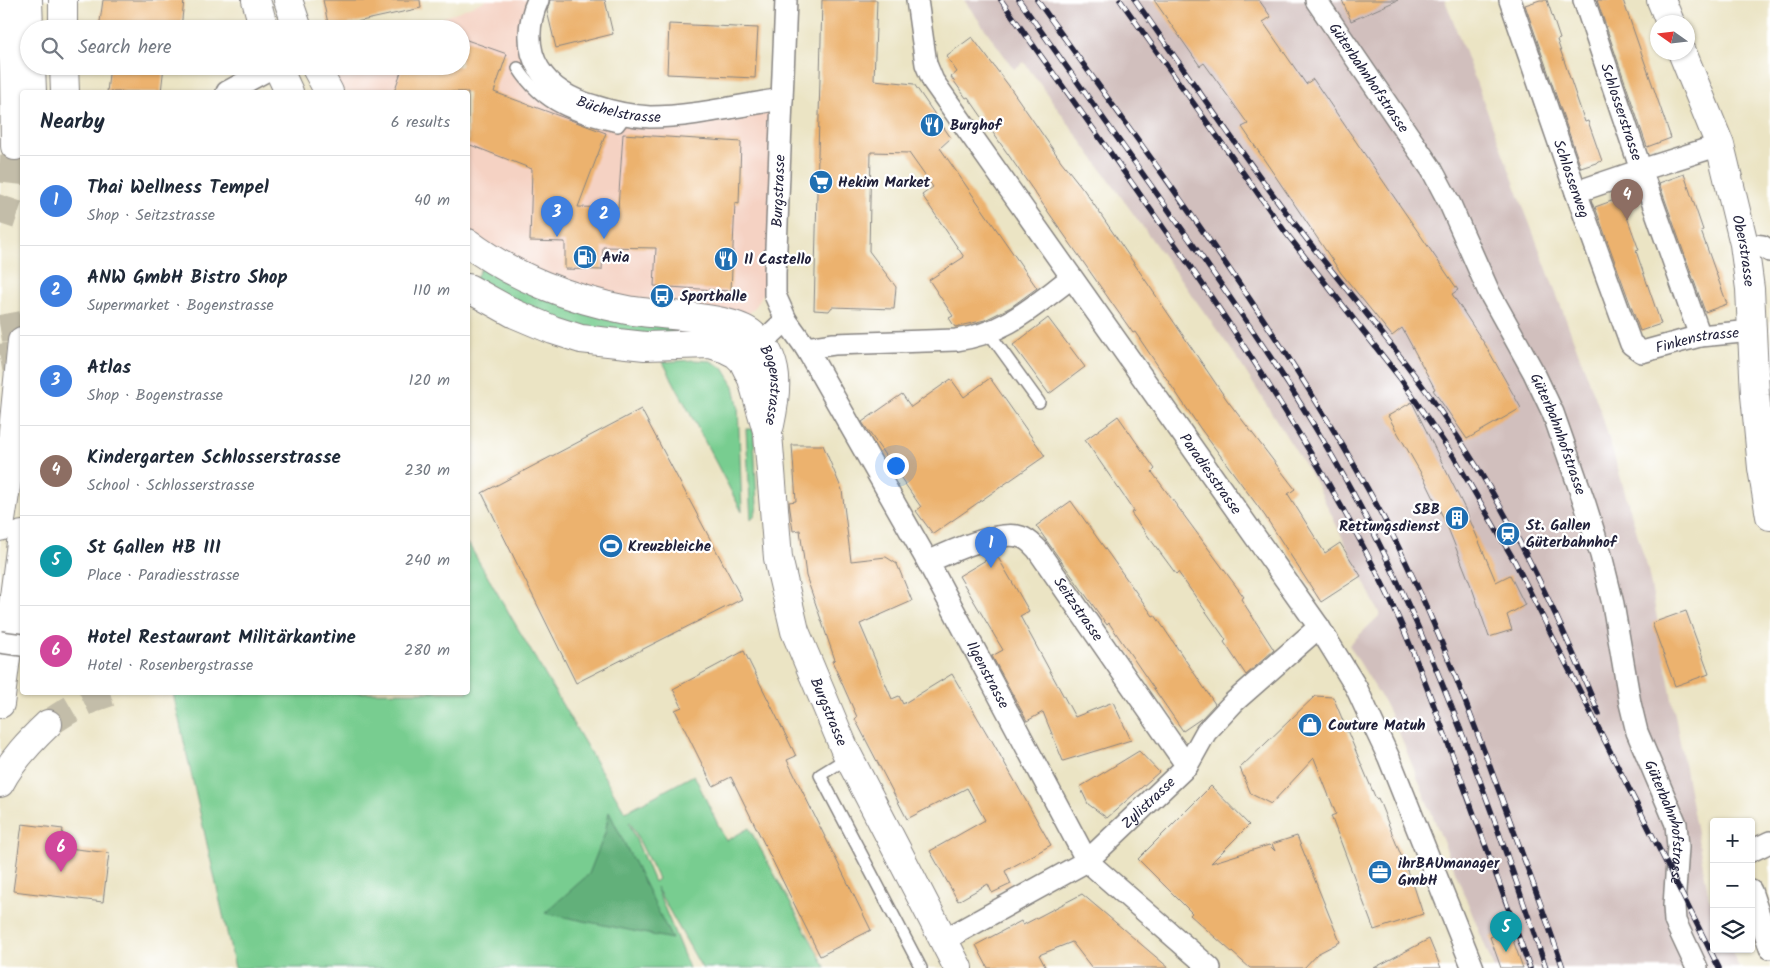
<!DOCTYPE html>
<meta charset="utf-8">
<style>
body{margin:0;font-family:Kalam,sans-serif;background:#f6f6f7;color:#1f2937}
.controls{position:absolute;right:15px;bottom:15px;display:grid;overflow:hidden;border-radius:5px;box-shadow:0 1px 4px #0004}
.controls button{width:45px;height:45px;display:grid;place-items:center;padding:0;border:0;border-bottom:1px solid #e0e1e3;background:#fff;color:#1f2937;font:25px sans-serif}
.compass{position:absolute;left:1650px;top:15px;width:45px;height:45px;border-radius:50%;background:#fff;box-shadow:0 1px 4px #0004;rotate:284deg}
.you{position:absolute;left:895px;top:465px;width:18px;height:18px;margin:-12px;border:4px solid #fff;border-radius:50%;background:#1a73e8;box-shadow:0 0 0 8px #1a73e833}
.badge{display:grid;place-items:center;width:32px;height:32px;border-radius:50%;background:#db2777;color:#fff;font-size:16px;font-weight:700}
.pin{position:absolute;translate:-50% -41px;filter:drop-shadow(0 1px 2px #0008)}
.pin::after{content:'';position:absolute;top:26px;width:18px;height:15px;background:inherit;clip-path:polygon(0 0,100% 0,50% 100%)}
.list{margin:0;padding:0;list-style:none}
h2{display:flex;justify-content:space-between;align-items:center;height:65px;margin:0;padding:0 20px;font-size:21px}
h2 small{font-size:16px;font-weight:400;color:#747a83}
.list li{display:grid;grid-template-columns:32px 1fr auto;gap:15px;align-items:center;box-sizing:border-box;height:90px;padding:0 20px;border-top:1px solid #e0e1e3}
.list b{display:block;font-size:19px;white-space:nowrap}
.list p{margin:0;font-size:16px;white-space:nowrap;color:#747a83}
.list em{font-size:16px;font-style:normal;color:#747a83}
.icon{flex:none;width:28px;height:28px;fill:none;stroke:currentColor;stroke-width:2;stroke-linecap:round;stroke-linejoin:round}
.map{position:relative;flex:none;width:1770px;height:968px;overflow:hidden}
.search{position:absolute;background:#fff;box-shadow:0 1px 4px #0004;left:20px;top:20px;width:450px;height:55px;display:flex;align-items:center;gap:12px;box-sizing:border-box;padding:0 18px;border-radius:28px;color:#747a83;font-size:19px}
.panel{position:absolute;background:#fff;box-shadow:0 1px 4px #0004;left:20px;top:90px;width:450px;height:605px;border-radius:5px}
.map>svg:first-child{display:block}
.built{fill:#f5d2c3}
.industrial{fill:#d1bfbd}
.green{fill:#78cd90;stroke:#4d7866;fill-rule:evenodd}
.forest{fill:#62b07a;stroke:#42695a}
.building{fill:#ecb26e}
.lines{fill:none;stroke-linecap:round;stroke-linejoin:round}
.highway-tunnel{stroke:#c3bda9;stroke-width:28;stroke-dasharray:28 14;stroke-linecap:butt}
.lane-casing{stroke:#868380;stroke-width:14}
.street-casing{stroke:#868380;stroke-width:24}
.secondary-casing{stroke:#868380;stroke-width:30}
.primary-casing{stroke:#868380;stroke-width:30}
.highway-casing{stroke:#868380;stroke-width:30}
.lane{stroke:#fff;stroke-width:11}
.street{stroke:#fff;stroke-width:21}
.secondary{stroke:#fff;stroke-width:28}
.primary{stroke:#fff;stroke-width:28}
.highway{stroke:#fff;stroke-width:28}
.rail-casing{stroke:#22223b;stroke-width:5.5}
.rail{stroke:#fff;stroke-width:4;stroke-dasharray:11;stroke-linecap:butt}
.street-bridge-casing{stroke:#868380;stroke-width:24;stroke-linecap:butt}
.street-bridge{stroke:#fff;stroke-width:21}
.labels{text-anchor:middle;stroke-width:4.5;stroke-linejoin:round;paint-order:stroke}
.street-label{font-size:15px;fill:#22223b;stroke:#fff}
.poi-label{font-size:15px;font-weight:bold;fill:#22223b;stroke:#fff;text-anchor:start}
</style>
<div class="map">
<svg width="1770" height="968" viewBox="0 0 1770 968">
<rect width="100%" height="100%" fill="#fff"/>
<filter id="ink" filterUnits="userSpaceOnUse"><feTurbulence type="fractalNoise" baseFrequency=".02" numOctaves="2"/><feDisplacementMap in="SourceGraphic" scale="10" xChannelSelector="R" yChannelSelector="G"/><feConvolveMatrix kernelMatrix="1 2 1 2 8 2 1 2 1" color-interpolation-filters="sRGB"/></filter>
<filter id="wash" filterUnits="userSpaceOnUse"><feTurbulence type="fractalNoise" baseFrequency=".0096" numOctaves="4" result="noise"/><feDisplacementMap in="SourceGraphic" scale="20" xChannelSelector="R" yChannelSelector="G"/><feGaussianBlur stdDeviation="1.12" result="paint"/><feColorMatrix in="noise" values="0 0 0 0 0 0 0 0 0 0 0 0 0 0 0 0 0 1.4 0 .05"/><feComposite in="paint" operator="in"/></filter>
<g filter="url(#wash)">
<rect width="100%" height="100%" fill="#ebe4c4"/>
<path class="built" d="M487 0H529L536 64 609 112 782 99 775 273 756 306 737 326 628 310 468 241V92H329L336 66H461V29H415Z"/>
<path class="industrial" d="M964 0H1445L1601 412 1648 570 1709 898 1714 908V949H1731L1739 968H1494L1398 730 1384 702 1349 645 1380 615 1316 483 1235 355 1024 62 1014 69Z"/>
<path class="green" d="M483 265 709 329 657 338 573 326 474 281Z
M694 360 711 361 723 368 734 386 738 405 742 512 663 362Z
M746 429H753L754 436 757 507 754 517 751 520Z
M468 543 625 812 694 775 726 841 749 828 826 968H702L656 887 689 968H235L173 693 468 692ZM630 822 658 879 654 882 629 823Z"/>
<path class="forest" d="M609 812 672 939 545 913 589 874 605 833Z"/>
<g id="blocks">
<path class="building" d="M103 0H184L181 29H99Z
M323 0H420L421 8 329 28Z
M550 0H605L613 34 556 48 547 11Z
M822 0H877L874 80 914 84 951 138 940 148 1037 288 1011 307 985 320 955 327 949 318 953 316 929 280 964 257 922 195 933 187 909 153 871 152 869 251 896 287 894 309 832 307 829 311 814 310Z
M1154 0H1259L1271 17 1263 22 1306 84 1313 79 1458 290 1452 294 1486 346 1521 408 1467 439 1433 390 1435 389 1402 328 1392 336 1341 273 1242 127 1248 124 1204 63 1200 66Z
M1342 0H1398L1351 21Z
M1540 0H1547L1560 39 1557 40 1585 122 1588 121 1602 161 1581 168 1525 5Z
M1597 0H1623L1671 138 1647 147Z
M669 24 758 28 755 78 667 74Z
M972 37 1009 86 1061 161 1084 190 1227 400 1295 489 1288 494 1325 553 1340 543 1361 576 1321 602 1265 516 1200 428 1135 332 1133 333 1116 309 968 97 966 98 951 77 957 72 946 56Z
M461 38 507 54 494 92 606 133 578 207 618 208 623 134 741 142 739 204 735 203 731 291 654 286 656 248 603 247 602 270 565 269V242L530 241 532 169 468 144V92H394L403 66H461Z
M110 66H164L161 92H107Z
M1684 174 1703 230 1701 231 1727 304 1705 312 1659 183Z
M1620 198 1639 250 1636 251 1661 324 1640 331 1595 207Z
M1048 318 1085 367 1049 394 1013 345Z
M990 378 1045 456 933 534 916 511 921 507 862 422 902 394 911 407 951 379 964 397Z
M1412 402 1467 513 1496 582 1510 575 1525 605 1507 615 1512 630 1489 637 1473 591 1446 523 1425 480 1388 416Z
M641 409 742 599 576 683 482 493Z
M1118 416 1155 469 1152 472 1244 597 1241 599 1274 650 1246 675 1224 642 1226 640 1178 572 1176 574 1131 513 1134 511 1085 440Z
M792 445H823L842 490 851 561 886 557 897 564 912 601 860 624 892 699 899 696 903 704 952 674 990 739H991L1051 845 1005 871 1011 884 992 893 988 884 958 901 930 851 985 820 967 788 907 819 855 719 857 717 832 661 835 660 806 576 800 530 793 531 789 502 796 501Z
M1071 501 1153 616 1155 615 1215 704 1202 718 1183 731 1109 623 1107 625 1036 526Z
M996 554 1029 611 1020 616 1075 717 1113 702 1131 740 1063 761 1043 712 1027 721 992 656 1003 650 959 576Z
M1686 611 1709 674 1675 686 1652 623Z
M744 651 796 756 787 760 871 930 820 956 731 777 713 786 675 710 682 707 673 689Z
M1315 696 1333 697 1376 799 1378 798 1410 878 1411 877 1423 914 1374 930 1331 816 1336 814 1314 758 1271 804 1251 794 1240 768Z
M1139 751 1159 772 1107 818 1088 804 1080 787Z
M1211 786 1249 825 1211 863 1269 845 1275 851 1272 844 1297 836 1340 942 1317 954 1304 968H1250L1190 915 1192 913 1138 859Z
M22 824 63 829 60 847 109 853 103 902 13 891Z
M1082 894 1169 968H1092L1072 942 1039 955 1046 968H988L976 945 1021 921 1023 925Z
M1509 929 1523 968H1501L1490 937Z
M1429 939 1441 968H1374Z"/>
</g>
</g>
<g filter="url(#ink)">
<use href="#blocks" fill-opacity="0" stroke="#868380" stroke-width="1"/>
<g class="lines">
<path class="highway-tunnel" d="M0 224 10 194 15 146
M0 329 22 325
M0 358 22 354
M48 724C68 710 87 699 111 692"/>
<g class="lane-casing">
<path id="lane" d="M518 68C542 106 576 117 618 126L627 114
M989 333 1039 402
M849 757 820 775 921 968"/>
</g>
<g class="street-casing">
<g id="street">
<path id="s1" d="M538 0C528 22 526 48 539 69 551 89 572 100 594 106 612 112 631 116 650 117 692 117 741 105 782 99"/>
<path id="s2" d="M917 0 926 64 933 81 1319 627 1356 687 1373 724 1389 758 1473 968"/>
<path id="s3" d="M1316 0 1432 170 1450 204 1489 292 1534 373 1553 413 1585 504 1601 555 1613 604 1630 703 1637 732 1676 824 1678 847 1674 906 1675 921 1697 968"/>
<path id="s4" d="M1510 0 1576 192 1631 344 1642 352 1700 336 1752 331"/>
<path id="s5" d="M1584 0 1641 170 1700 336"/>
<path d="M227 92 275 66"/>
<path d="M1576 192 1641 170 1720 145"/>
<path d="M1744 244 1762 246 1770 251"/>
<path d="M786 320 806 348 834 344 956 340C1006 333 1032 307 1071 278"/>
<path id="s6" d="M806 348 928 562 1087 861 1210 968"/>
<path id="s7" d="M750 354 786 320 775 295V273L786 0"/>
<path id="s8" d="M928 562C949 552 1000 529 1021 537 1028 539 1032 544 1037 549L1187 766"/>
<path d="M1751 851 1770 842"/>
<path d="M1751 891 1770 948"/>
<path id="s9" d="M944 940 1087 861 1187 766 1206 732 1234 702 1319 627"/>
</g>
</g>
<g class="secondary-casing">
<g id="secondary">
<path d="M256 0 264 29"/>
<path d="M288 0 298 29"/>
<path d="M1661 0 1670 22"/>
<path id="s10" d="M1682 52 1720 145 1744 244 1750 289 1755 395 1762 468 1770 516"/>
<path d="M277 66 289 92"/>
<path d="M315 66 329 92"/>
<path id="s11" d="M468 243C513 277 571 299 627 310 659 316 729 315 752 334 782 358 777 392 770 425"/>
<path id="s12" d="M468 288 515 314 553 330 581 339 645 346 710 344 726 349 736 354 743 361 752 379 768 434 778 558 795 631 845 750 958 968"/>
</g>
</g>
<g class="primary-casing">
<path id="primary" d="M28 0 29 29
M63 0V29
M31 66 32 92
M64 66 65 92
M0 527 10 461 22 341
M0 704 22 535"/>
</g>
<g class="highway-casing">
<path id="highway" d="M9 0 14 72 15 146
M0 783C12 760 29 742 48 724"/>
</g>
<use href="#lane" class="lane"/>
<use href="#street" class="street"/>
<use href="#secondary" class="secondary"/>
<use href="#primary" class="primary"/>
<use href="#highway" class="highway"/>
<g class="rail-casing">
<path id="rail" d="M1001 0C1133 186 1273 369 1377 573 1405 627 1426 685 1448 743 1476 818 1503 893 1530 968
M1019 0C1075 79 1131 157 1187 236 1249 324 1311 413 1361 508 1438 654 1493 813 1546 968
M1037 0C1160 172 1290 341 1389 528 1428 604 1459 684 1489 764 1514 832 1540 900 1563 968
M1120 0 1286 233 1400 378 1454 457 1515 562 1719 968
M1135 0C1188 75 1239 151 1295 224 1345 290 1401 352 1447 421 1510 512 1557 613 1599 714"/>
</g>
<use href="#rail" class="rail"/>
<g class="street-bridge-casing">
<path id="street-bridge" d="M0 642 22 645"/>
</g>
<use href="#street-bridge" class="street-bridge"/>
</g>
</g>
<defs>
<g id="restaurant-disc" transform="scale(1.25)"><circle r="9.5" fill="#1f6fb2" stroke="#fff"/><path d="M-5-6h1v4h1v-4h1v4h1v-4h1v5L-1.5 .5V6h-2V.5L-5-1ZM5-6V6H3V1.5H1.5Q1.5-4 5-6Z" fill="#fff"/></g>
<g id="supermarket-disc" transform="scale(1.25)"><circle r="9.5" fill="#1f6fb2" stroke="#fff"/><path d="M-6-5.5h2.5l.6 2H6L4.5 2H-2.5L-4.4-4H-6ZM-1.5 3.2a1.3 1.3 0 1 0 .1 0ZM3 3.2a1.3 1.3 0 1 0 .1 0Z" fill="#fff"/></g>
<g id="fuel-disc" transform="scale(1.25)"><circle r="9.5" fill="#1f6fb2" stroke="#fff"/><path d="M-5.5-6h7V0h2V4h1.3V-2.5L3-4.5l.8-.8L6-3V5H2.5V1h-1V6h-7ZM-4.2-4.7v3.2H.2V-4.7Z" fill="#fff"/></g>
<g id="bus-disc" transform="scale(1.25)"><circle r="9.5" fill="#1f6fb2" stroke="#fff"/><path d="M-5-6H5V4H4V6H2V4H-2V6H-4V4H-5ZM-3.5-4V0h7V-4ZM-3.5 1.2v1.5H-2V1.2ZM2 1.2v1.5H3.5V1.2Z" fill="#fff"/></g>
<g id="building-disc" transform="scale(1.25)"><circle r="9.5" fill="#1f6fb2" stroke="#fff"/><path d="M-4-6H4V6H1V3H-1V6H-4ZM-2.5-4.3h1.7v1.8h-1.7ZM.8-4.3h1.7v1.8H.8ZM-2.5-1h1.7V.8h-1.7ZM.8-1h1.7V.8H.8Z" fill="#fff"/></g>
<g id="station-disc" transform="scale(1.25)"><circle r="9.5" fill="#1f6fb2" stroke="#fff"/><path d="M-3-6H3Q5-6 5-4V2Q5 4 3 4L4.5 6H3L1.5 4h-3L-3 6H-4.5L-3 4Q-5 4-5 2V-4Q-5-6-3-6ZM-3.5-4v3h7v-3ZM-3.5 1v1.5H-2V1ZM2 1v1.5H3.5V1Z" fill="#fff"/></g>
<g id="stadium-disc" transform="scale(1.25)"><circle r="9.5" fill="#1f6fb2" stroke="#fff"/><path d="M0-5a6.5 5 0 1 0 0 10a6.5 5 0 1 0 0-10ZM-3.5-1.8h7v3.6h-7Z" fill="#fff"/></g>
<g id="shop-disc" transform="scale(1.25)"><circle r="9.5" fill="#1f6fb2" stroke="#fff"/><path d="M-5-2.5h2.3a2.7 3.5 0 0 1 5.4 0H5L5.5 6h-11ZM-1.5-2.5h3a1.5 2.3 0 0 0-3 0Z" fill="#fff"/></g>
<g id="office-disc" transform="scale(1.25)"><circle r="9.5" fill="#1f6fb2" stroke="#fff"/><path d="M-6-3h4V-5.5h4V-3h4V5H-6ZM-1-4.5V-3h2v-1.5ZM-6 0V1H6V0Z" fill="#fff"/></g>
</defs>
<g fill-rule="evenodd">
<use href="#restaurant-disc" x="932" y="125"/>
<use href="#supermarket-disc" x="821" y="182"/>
<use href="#fuel-disc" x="585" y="257"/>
<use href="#restaurant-disc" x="726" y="259"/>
<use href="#bus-disc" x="662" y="296"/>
<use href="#building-disc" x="1457" y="518"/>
<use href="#station-disc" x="1508" y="534"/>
<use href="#stadium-disc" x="611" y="546"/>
<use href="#shop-disc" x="1310" y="725"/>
<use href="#office-disc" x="1380" y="872"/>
</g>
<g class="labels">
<g class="street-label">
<text dy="5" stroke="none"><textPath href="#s3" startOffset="94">Güterbahnhofstrasse</textPath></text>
<text dy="5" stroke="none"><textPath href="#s1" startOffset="165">Büchelstrasse</textPath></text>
<text dy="5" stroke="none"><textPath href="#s5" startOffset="118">Schlosserstrasse</textPath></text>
<text dy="5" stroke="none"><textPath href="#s4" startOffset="189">Schlosserweg</textPath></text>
<text dy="5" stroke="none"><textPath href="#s7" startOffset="181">Burgstrasse</textPath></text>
<text dy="5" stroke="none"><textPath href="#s10" startOffset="209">Oberstrasse</textPath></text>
<text dy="5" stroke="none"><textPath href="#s4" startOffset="435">Finkenstrasse</textPath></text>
<text dy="5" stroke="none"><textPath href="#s11" startOffset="360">Bogenstrasse</textPath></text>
<text dy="5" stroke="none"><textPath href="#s3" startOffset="499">Güterbahnhofstrasse</textPath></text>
<text dy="5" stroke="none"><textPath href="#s2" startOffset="564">Paradiesstrasse</textPath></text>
<text dy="5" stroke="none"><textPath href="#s8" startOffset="191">Seitzstrasse</textPath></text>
<text dy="5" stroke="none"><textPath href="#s6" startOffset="374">Ilgenstrasse</textPath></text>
<text dy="5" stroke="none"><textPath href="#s12" startOffset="656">Burgstrasse</textPath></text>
<text dy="5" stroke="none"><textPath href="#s9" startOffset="248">Zylistrasse</textPath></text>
<text dy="5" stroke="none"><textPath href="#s3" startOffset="904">Güterbahnhofstrasse</textPath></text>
</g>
<g class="poi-label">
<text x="950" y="130">Burghof</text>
<text x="838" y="187">Hekim Market</text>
<text x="602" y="262">Avia</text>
<text x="744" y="264">Il Castello</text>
<text x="680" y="301">Sporthalle</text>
<text x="1440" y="514" text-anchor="end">SBB<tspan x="1440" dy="17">Rettungsdienst</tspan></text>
<text x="1526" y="530">St. Gallen<tspan x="1526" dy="17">Güterbahnhof</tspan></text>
<text x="628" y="551">Kreuzbleiche</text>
<text x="1328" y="730">Couture Matuh</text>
<text x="1398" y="868">ihrBAUmanager<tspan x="1398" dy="17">GmbH</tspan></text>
</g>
</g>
</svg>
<div class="controls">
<button>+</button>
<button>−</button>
<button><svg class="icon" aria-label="layers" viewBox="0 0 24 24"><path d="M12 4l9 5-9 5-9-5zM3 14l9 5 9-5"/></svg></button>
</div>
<svg class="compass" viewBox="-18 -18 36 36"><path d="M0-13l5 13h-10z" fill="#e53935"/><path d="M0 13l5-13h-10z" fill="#747a83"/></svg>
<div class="you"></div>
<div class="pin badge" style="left:991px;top:568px;background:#3f7fe0">1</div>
<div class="pin badge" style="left:604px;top:239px;background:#3f7fe0">2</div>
<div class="pin badge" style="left:557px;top:237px;background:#3f7fe0">3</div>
<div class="pin badge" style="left:1627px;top:220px;background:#8d6e63">4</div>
<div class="pin badge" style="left:1506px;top:952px;background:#0f9aa8">5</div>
<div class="pin badge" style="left:61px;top:872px;background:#d1479c">6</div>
<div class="search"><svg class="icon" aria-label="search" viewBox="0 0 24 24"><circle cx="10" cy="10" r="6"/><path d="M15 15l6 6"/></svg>Search here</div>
<section class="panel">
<h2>Nearby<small>6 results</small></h2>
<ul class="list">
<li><span class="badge" style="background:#3f7fe0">1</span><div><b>Thai Wellness Tempel</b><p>Shop · Seitzstrasse</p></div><em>40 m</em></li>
<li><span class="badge" style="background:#3f7fe0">2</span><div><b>ANW GmbH Bistro Shop</b><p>Supermarket · Bogenstrasse</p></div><em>110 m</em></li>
<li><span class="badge" style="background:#3f7fe0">3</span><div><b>Atlas</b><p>Shop · Bogenstrasse</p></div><em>120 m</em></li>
<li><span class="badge" style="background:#8d6e63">4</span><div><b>Kindergarten Schlosserstrasse</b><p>School · Schlosserstrasse</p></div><em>230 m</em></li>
<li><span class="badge" style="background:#0f9aa8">5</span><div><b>St Gallen HB III</b><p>Place · Paradiesstrasse</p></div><em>240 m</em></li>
<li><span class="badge" style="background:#d1479c">6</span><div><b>Hotel Restaurant Militärkantine</b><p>Hotel · Rosenbergstrasse</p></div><em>280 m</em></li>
</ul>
</section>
</div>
